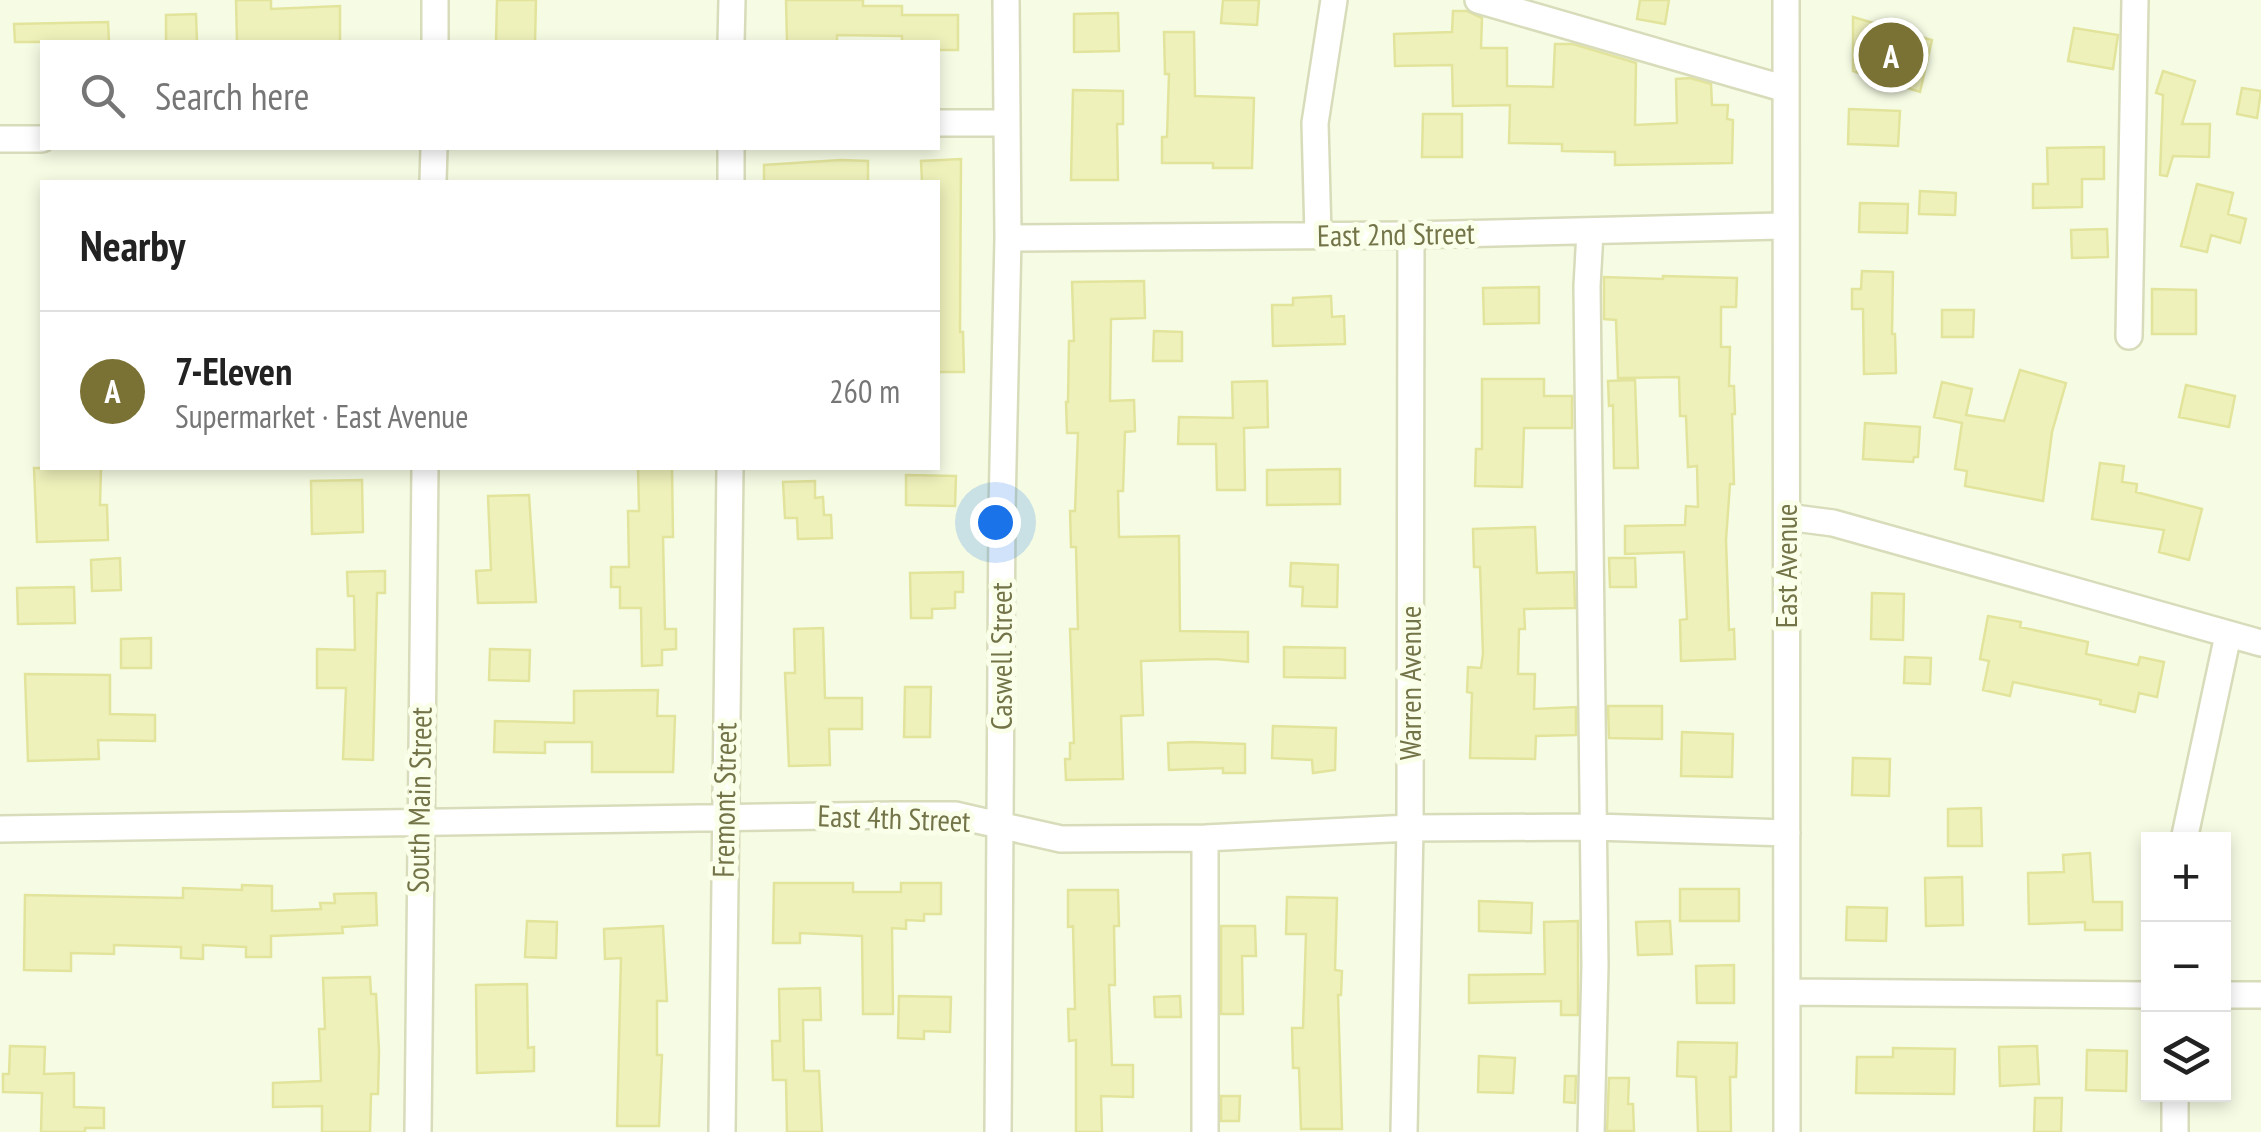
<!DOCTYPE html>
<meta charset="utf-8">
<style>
body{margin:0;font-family:"PT Sans Narrow",sans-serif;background:#f2f2f2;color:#222}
.controls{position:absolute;right:30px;bottom:30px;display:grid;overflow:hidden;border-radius:0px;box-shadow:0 5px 15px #0003}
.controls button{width:90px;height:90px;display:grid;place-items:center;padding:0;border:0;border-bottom:2px solid #e0e0e0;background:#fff;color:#222;font:50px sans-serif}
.you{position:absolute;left:995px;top:522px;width:35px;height:35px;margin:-25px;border:8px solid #fff;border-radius:50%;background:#1a73e8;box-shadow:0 0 0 15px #1a73e833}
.badge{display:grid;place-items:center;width:65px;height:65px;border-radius:50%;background:#7a7134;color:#fff;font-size:32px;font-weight:700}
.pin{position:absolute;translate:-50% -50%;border:5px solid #fff;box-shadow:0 2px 10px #0006}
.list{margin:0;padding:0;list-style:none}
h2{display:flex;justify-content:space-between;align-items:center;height:130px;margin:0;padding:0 40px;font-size:42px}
h2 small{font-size:32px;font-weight:400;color:#767676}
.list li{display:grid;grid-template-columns:65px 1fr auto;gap:30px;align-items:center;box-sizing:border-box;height:160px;padding:0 40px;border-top:2px solid #e0e0e0}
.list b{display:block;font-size:38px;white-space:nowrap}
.list p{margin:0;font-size:32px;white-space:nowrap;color:#767676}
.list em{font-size:32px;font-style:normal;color:#767676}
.icon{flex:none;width:55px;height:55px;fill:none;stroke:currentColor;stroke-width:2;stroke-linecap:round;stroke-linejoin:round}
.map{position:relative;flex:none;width:2261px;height:1132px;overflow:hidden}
.search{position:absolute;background:#fff;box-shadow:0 5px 15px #0003;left:40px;top:40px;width:900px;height:110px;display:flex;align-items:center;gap:25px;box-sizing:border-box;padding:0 35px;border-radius:0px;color:#767676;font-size:38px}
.panel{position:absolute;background:#fff;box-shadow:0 5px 15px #0003;left:40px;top:180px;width:900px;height:290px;border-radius:0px}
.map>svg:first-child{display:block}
.building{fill:#eff1bb;stroke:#e2e49c;stroke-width:2.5}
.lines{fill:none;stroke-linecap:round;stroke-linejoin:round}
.minor-casing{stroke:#d8dcba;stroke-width:30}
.minor{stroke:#fff;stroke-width:25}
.labels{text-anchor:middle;stroke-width:10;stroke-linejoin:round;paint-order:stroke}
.street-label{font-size:30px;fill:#747449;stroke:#faffea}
</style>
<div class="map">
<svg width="2261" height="1132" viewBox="0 0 2261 1132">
<rect width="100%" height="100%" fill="#f6fce4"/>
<path class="building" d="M236 0H271V9L340 6V42H237Z
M497 0H536L535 42H496Z
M786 0H863V6H902V15H958V50H938V42H902V36L837 35V42H787Z
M1223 0H1259L1257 25 1221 23Z
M1640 0H1669L1665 24 1637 19Z
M1453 11H1467L1482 18 1481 48H1507V86L1553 87 1555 44H1573L1636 63 1635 125 1677 123 1676 79 1690 78 1711 84 1712 105H1728L1727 119 1733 120 1732 163 1615 165V152L1562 151V144L1509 143 1510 105 1453 106 1452 65 1395 66 1394 34 1452 32Z
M1118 13 1119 51 1074 52V14Z
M196 14 197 42H166V15Z
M1853 17 1932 40 1920 92 1853 71Z
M108 22 109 42H15L14 24Z
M2074 28 2118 35 2113 69 2068 61Z
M1164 32H1194L1195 96 1254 98 1252 168H1213V163H1162V137H1167L1169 74H1165Z
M2163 71 2195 81 2182 124H2210L2209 157 2173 156 2167 176 2160 175 2163 95 2156 93Z
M2242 88 2261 91 2257 118 2237 114Z
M1073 90 1123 91V124H1117L1118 180H1071Z
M1849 109 1900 111 1898 146 1848 144Z
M1423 114H1462V157H1422Z
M2104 147V179H2082V207L2033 208V184H2048L2047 148Z
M961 159 960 332H963L964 372H938V182H922L921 161Z
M841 160 868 161V182H764V165Z
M2197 184 2233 193 2228 214 2246 219 2240 243 2211 235 2207 252 2181 246Z
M1920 191 1956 193 1955 215 1919 214Z
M1860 203 1908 204 1907 233 1859 232Z
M2107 229 2108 257 2072 258 2071 230Z
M1862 271 1893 272 1892 334H1895L1896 373 1864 374 1863 309H1852V289H1861Z
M1663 276 1737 278 1736 307H1721V347H1730L1729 386H1734L1735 414H1732L1734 484H1730L1726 540 1729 630 1734 629 1735 659 1681 661 1680 620 1687 619 1684 552 1625 554V526L1685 525 1686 506 1698 507 1697 466 1688 467 1686 416H1680L1679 377 1618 378 1616 320 1604 319V277L1663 279Z
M1144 281 1145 318 1111 319 1110 401 1134 400 1135 431 1125 432 1123 491H1118L1119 537 1179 536 1180 631 1248 632V662L1215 659 1141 661 1143 715 1121 716 1123 779 1066 780 1065 759H1070V743H1074L1070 629H1078L1076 547H1071L1070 511H1075L1078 433H1067L1066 402H1068L1069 341H1074L1072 282Z
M1539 287V323L1484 324 1483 288Z
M2152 289 2196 290V334H2152Z
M1331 296 1332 317 1344 316 1345 344 1273 346 1272 305H1293V298Z
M1942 310H1974L1973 337H1942Z
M1154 331 1182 332V361H1153Z
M2020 370 2066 383 2052 432 2043 501 1965 486 1967 471 1955 469 1962 423 1934 417 1942 382 1972 389 1966 415 2004 421Z
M1482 379H1544V396H1572V428H1524L1522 487 1475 486 1476 449H1482Z
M1635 380 1638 468H1614L1613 405 1609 406 1608 381Z
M1267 381 1268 427 1244 428 1245 490H1217L1216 444H1178L1179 417 1233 418 1232 382Z
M2186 385 2235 396 2229 427 2179 417Z
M1865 423 1920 427 1918 457H1914L1913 462 1863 459Z
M2100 463 2124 466 2122 482 2137 484 2136 492 2202 509 2189 560 2159 552 2164 530 2092 519Z
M34 468H101L100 505H107L108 540 37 542Z
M638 468H672L673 537H663L665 629H676V649L662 650V665L642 666 641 608H620V587H611V567H629L628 511H639Z
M1340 469V504L1267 505V470Z
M906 475 956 476 955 506 906 505Z
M362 480 363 532 312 534 311 481Z
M815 481V498L823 497 824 515H831L832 538 798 539 797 518H785L783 482Z
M529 495 536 602 478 603 476 571 491 570 488 496Z
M1535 527 1537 573 1574 572 1575 608 1524 609 1525 629H1519L1518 674H1535L1534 709 1576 707V735L1536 736 1535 759 1470 758 1472 693 1467 692 1468 667 1481 668 1483 654 1480 567H1474L1473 529Z
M120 558 121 590 92 591 91 560Z
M1609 558H1635L1636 587H1610Z
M1291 563 1338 565 1337 607 1302 606 1303 587 1290 586Z
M385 571V593H377L373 760 343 759 346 688H317V649L355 650 354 596H348L347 572Z
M963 572V592H955V608L932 609V618H911L910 573Z
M74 587 75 623 18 624 17 588Z
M1872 593 1904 594 1903 640 1871 639Z
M1988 616 2021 622 2020 627 2088 642 2086 654 2138 665 2140 657 2164 662 2157 697 2139 693 2135 712 2100 704 2101 700 2013 682 2010 696 1983 690 1989 661 1980 659Z
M823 628 825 698H862V729H829L830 765 789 766 785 673H795L794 629Z
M151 638V668H121V639Z
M1284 647 1345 648V678L1284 677Z
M490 649 530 650 529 681 489 680Z
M1905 657 1931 658 1930 684 1904 683Z
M25 674 110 675V714L155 715V741L98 740 99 759 28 761Z
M905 687H931L930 737H904Z
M658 690 657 716H675L673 772H592V742H545V753L494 752 495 721 574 723V691Z
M1608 706H1662V739L1609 738Z
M1273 726 1336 728 1335 770 1313 773 1312 760 1272 758Z
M1682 732 1733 734 1732 777 1681 776Z
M1192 742 1245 744V773H1223V768L1169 770 1168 743Z
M1853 758 1890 759 1889 796 1852 795Z
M1981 808 1982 846H1948V809Z
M2090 853 2093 902H2122V930H2085V922L2029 924 2028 873 2064 872 2063 855Z
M1962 877 1963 925 1926 926 1925 878Z
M774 883H853V892H901V883H941V914H924V921L906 920V929L892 928 893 1014H863L862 936 800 933V943H773Z
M242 885 272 886V911L321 909 320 903H335L334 894 376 893 377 925 342 927 343 933 271 936V957H246V947L203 945V959L181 958V947L114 945V954L71 953V971L24 970 25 895 183 898V888L242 890Z
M1680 889H1739V921H1680Z
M1068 890H1118L1119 926H1114L1115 985H1109L1112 1065H1133V1097L1101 1096 1102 1132H1076V1040L1069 1041 1068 1009H1075L1073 926 1068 927Z
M1287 897 1337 898 1335 970 1342 971 1341 995H1338L1342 1129H1301L1299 1068H1293L1292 1028H1303L1306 934H1286Z
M1479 901 1532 903 1531 933 1479 931Z
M1847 907 1887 908 1886 941 1846 940Z
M527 921 557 922 556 958 525 957Z
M1578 921V1015H1561V1001L1469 1003V975L1545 974 1544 922Z
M1670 921 1672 954 1638 955 1636 922Z
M663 926 667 1001H657V1055H662L659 1126H617L621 958 605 959 604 929Z
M1221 926H1255L1256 956H1242L1243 1014H1221Z
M1734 965V1003H1697L1696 966Z
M370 977 371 994H376L379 1051 378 1094H371L370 1132H322V1106L273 1107V1083L321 1081 319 1029H325L323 978Z
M527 984 528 1048 534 1047V1071L477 1073 476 985Z
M820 988 821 1020H803L804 1071H819L822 1132H787L786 1080H773L772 1041H780L779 989Z
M899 996 951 997 950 1032 924 1031V1039L898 1038Z
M1180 996 1181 1017H1155L1154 997Z
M1678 1042 1737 1043 1736 1077H1730L1731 1132H1698L1696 1077 1677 1076Z
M10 1046 45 1047 44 1074 74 1073V1107L104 1108V1128H85V1132H41L42 1093 3 1092V1074H9Z
M2037 1046 2039 1084 2000 1086 1999 1047Z
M1893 1048 1955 1049 1954 1094 1856 1093 1857 1057H1893Z
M2087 1050 2127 1051 2126 1091 2086 1090Z
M1479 1056 1515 1058 1513 1093 1478 1092Z
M1565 1076H1576L1575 1103 1564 1102Z
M1609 1078H1629L1628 1104H1633L1634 1131H1607Z
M1221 1096H1240L1239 1121H1221Z
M2035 1098H2062L2061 1132H2034Z"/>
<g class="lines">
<g class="minor-casing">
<path id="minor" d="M1478 0 1786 89
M1786 0 1787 1132
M435 42V0
M731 42 732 0
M938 123H1006
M0 139H42
M433 182 434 148
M731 182V148
M1590 232 1587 286 1595 966 1591 1132
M1318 235 1315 123 1334 0
M1008 238 1411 235 1785 226
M2129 336 2135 0
M1787 517 1833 523 2261 643
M0 829 897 815H955L1061 839 1205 838 1410 828 1594 827 1787 833
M1205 838V1132
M2184 840 2228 635
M1788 992 2148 995
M2224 995H2261
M2175 1094V1132
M418 1132 425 468
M722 1132 730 468
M998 1132 1002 509 1008 238 1006 0
M1404 1132 1410 828 1411 235"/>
</g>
<use href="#minor" class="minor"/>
</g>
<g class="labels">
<g class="street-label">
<text transform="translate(1396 235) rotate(-1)" y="10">East 2nd Street</text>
<text transform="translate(1787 566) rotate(-90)" y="10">East Avenue</text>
<text transform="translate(1002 656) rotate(-90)" y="10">Caswell Street</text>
<text transform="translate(1411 683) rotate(-90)" y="10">Warren Avenue</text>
<text transform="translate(420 800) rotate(-89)" y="10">South Main Street</text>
<text transform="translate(725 800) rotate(-89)" y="10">Fremont Street</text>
<text transform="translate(894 819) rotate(2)" y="10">East 4th Street</text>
</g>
</g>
</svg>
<div class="controls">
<button>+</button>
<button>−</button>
<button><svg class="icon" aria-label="layers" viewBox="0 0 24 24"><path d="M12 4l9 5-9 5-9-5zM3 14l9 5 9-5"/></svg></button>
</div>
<div class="you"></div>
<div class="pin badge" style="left:1891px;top:55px">A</div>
<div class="search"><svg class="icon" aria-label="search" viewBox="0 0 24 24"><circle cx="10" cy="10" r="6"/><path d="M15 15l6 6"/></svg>Search here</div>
<section class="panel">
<h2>Nearby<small></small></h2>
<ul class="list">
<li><span class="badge">A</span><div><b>7-Eleven</b><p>Supermarket · East Avenue</p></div><em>260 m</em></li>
</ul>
</section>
</div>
